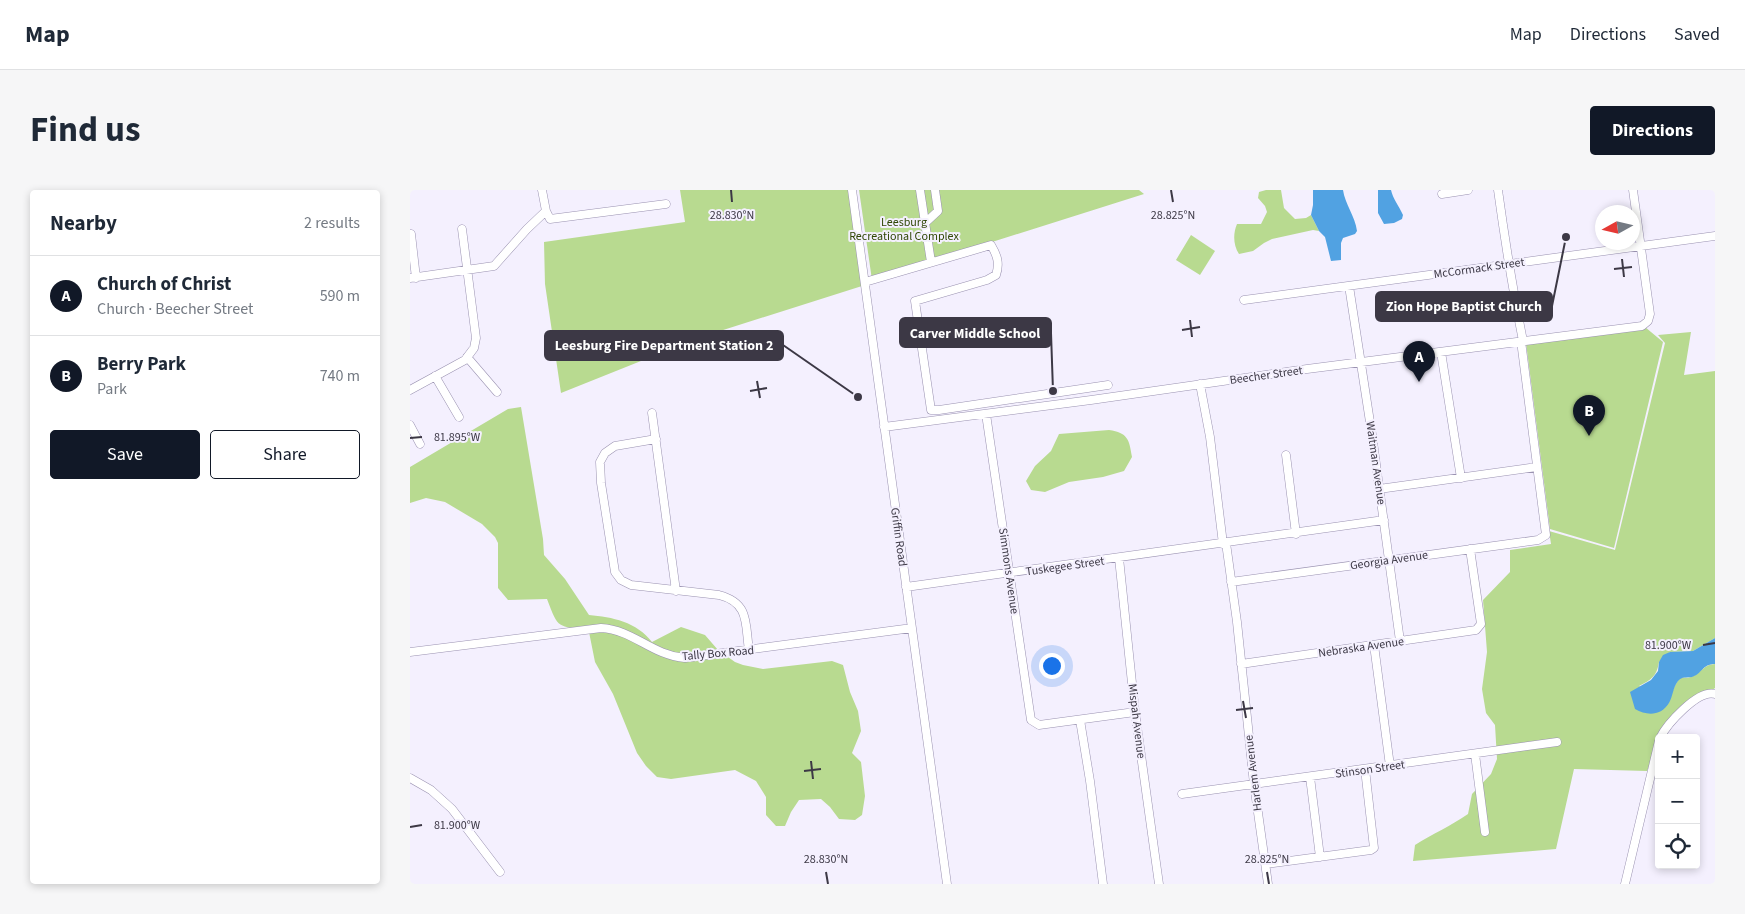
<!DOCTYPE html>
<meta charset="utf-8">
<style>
body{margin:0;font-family:"Source Sans 3",sans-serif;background:#f6f6f7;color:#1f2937}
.controls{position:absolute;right:15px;bottom:15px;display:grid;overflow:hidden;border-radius:5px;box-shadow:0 2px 8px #0003}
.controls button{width:45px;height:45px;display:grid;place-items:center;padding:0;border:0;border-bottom:1px solid #e0e1e3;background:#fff;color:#1f2937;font:25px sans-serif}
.compass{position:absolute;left:1185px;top:15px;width:45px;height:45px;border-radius:50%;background:#fff;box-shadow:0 2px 8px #0003;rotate:262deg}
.you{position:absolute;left:641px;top:475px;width:18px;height:18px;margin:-12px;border:4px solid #fff;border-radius:50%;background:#1a73e8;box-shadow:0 0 0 8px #1a73e833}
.badge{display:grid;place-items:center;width:32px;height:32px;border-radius:50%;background:#111827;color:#fff;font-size:16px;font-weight:700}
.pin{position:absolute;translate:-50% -41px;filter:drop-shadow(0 1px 2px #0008)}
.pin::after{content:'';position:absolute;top:26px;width:18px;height:15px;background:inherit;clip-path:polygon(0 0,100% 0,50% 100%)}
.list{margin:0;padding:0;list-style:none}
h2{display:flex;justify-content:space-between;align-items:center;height:65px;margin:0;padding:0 20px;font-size:21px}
h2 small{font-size:16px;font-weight:400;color:#747a83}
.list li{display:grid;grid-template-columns:32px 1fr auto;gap:15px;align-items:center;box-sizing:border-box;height:80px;padding:0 20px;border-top:1px solid #e0e1e3}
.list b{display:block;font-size:19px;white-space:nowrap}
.list p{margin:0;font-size:16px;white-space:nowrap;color:#747a83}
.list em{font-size:16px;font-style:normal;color:#747a83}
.actions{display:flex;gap:10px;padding:15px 20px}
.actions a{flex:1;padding:11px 0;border:1px solid #111827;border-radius:5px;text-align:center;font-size:18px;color:#111827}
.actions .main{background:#111827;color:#fff}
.icon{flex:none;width:28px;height:28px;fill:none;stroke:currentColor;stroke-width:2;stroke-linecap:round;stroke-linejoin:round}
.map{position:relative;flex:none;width:1305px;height:694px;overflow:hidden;border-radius:5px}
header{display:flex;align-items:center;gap:30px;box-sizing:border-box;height:70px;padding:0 25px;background:#fff;border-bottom:1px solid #e0e1e3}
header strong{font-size:24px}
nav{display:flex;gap:28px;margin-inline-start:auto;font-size:18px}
.intro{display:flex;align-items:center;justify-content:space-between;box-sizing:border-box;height:120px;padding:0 30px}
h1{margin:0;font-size:35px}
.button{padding:12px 22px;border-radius:5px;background:#111827;color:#fff;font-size:18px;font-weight:700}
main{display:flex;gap:30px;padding:0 30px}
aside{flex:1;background:#fff;border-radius:5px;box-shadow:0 2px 8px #0003}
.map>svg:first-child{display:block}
.green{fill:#b8da90}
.water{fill:#51a2e2}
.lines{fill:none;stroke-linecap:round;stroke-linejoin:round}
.minor-casing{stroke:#9a92b1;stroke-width:9}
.minor{stroke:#fff;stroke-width:8}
.ticks{fill:none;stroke:#3c3845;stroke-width:2}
.labels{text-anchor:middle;stroke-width:4;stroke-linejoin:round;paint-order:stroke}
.park-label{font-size:12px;fill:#304705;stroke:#f4f0fe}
.street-label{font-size:12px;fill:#3c3845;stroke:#f4f0fe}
.ticks-label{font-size:12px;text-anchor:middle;fill:#3c3845;stroke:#f4f0fe;stroke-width:4;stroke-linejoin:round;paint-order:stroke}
.leader{fill:none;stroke:#3c3845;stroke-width:2}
.callout-dot{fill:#3c3845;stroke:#f4f0fe;stroke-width:2}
.callout{fill:#3c3845;stroke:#3c3845;stroke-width:2}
.callout-label{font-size:14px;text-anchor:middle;font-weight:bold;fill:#fff}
</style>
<header>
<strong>Map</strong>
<nav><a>Map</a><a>Directions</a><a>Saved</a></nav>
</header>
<div class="intro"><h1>Find us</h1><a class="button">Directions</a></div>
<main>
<aside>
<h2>Nearby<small>2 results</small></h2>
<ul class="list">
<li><span class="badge">A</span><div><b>Church of Christ</b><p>Church · Beecher Street</p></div><em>590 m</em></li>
<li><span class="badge">B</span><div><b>Berry Park</b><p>Park</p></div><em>740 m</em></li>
</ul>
<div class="actions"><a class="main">Save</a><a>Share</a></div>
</aside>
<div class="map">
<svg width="1305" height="694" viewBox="0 0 1305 694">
<rect width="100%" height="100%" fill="#f4f0fe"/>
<path class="green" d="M270 0H439L452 96 241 163V167L151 203 135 94 134 52 275 32Z
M449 0H729L734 4 462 90Z
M856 0H871L874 18 885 29 896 28 901 25 909 41 903 40 862 49 854 53 843 61 829 64C823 55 823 43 827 34H851L857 22 855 16 848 8 849 2Z
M781 45 805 61 790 85 766 70Z
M1235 137 1253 152 1204 358 1140 339 1116 153Z
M1281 142 1274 185 1305 181V448L1283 461 1260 462 1249 472C1247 486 1241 490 1229 496L1258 514C1261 507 1263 498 1267 492 1271 485 1275 489 1281 487 1290 484 1294 474 1305 474V498L1276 519 1253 544 1237 581 1164 579 1146 659 1003 671 1005 655C1022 644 1041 636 1058 624L1062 604 1081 584 1087 569 1085 535 1076 523 1072 499 1077 462 1073 410 1100 382V360L1141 354 1139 341 1205 360 1255 153 1248 145Z
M111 217 133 349 134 365 155 389 179 425C202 427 227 432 242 452L271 437 295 445 308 460 325 472 333 475 353 479 422 471 433 475 440 502 448 521 451 541 442 563 451 572 455 606 452 625 445 630 429 629 420 617 411 609 389 610 381 622 375 636H366L356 625V607L346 591 325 580 261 589 247 587 236 576 227 563 203 504 185 472 179 442C147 434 149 441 137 409L98 410 88 398V353L85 347 72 334 35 312 16 308 0 313V277L98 219Z
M699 240C718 243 719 249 722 267L714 281 693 287 659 292 635 302 621 300 616 291 625 276 641 261 649 244Z"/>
<path class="water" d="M903 0H933C935 14 945 26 947 41L945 44 933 48 931 53V70L921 71 915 47 909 41 901 25 903 15Z
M968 0H981C983 9 989 16 993 25L992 29 984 33 974 34 968 23Z
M1305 448V474C1292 474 1292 484 1282 487 1277 488 1272 486 1268 491 1263 497 1263 506 1259 513 1251 526 1237 526 1225 519L1220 502 1241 490 1248 481 1249 472 1253 465 1260 462 1283 461Z"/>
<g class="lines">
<g class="minor-casing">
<path id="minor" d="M132 0 136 21 140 29 256 14
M442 0 537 694
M510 0 521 72
M1088 0C1095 51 1103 101 1113 151
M1032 4 1058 0
M515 33 528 21 525 0
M1 44 6 88
M0 88 84 76 117 39 136 21
M455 92 581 55C587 65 590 73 586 85L577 90 505 111 521 220H529L698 195
M939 96 962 245 990 451
M834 110 1305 46
M1031 162 1051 288
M57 167 87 202
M25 186 49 227
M790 194 800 247 813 354
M0 200 55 170 64 158 66 148 52 39
M242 223 266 401
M576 224 621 530 629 535 725 522
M0 235 10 254
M474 237 681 210 897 179 1232 136 1238 131 1240 124 1223 0
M246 249 205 256 195 263 190 272 191 293 205 382 211 390 221 395 309 405C340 413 335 434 339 460
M876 265 886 344
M969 299 1127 277
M816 353 827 432 844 594 858 694
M709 368 725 522 749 694
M821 392 1128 350 1136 345 1111 151
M496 397 974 330
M964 455 980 576
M0 462 191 438C224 440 241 465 275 468L502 438
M831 474 1066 440 1071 434 1060 359
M670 530 680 591 693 694
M1250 548C1257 534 1288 499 1305 504
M1065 564 1075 642
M900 587 910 667
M0 588 21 600 42 619 90 682
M772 604 1147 552
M856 674 961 660 964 658 955 579
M1215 694 1249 551"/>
</g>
<use href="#minor" class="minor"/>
</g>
<path class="ticks" d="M321 0 322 12M761 0 763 12M1212 69 1214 87M1204 79 1222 77M780 130 782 147M772 140 790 137M347 191 350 208M340 201 357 198M0 248 12 247M1293 455 1305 453M833 511 836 528M826 520 843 518M401 571 403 589M394 581 411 579M0 637 12 635M416 682 418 694M857 682 859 694"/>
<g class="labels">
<g class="park-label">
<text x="494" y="36">Leesburg<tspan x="494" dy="14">Recreational Complex</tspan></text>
</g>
<g class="street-label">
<text transform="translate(1069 78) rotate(-8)" y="4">McCormack Street</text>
<text transform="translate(856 185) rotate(-8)" y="4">Beecher Street</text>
<text transform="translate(966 273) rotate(82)" y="4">Waitman Avenue</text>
<text transform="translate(489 347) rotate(82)" y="4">Griffin Road</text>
<text transform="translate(979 370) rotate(-8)" y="4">Georgia Avenue</text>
<text transform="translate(655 376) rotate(-8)" y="4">Tuskegee Street</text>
<text transform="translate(599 381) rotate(82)" y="4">Simmons Avenue</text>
<text transform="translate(951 457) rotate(-8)" y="4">Nebraska Avenue</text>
<text transform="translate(308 463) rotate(-5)" y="4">Tally Box Road</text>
<text transform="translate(727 531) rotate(83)" y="4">Mispah Avenue</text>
<text transform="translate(960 579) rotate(-8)" y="4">Stinson Street</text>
<text transform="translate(843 583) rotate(-97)" y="4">Harlem Avenue</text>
</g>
</g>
<g class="ticks-label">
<text x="322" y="29">28.830°N</text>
<text x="763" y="29">28.825°N</text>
<text x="47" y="251">81.895°W</text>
<text x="1258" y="459">81.900°W</text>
<text x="47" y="639">81.900°W</text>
<text x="416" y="673">28.830°N</text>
<text x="857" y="673">28.825°N</text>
</g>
<path class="leader" d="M1156 47L1142 116M643 201L641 143M448 207L373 155"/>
<g class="callout-dot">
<circle cx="1156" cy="47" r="5"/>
<circle cx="643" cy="201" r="5"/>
<circle cx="448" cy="207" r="5"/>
</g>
<g class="callout">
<rect x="966" y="102" width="176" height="29" rx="5"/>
<rect x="490" y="128" width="151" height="29" rx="5"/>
<rect x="135" y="141" width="238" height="29" rx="5"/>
</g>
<g class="callout-label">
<text x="1054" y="121">Zion Hope Baptist Church</text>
<text x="565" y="148">Carver Middle School</text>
<text x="254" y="160">Leesburg Fire Department Station 2</text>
</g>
</svg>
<div class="controls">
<button>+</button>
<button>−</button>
<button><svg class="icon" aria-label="locate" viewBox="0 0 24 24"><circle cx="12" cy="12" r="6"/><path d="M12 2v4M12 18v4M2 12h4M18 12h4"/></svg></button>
</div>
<svg class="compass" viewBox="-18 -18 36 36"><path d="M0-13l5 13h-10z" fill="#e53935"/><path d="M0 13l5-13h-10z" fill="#747a83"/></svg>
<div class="you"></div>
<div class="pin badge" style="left:1009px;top:192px">A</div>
<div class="pin badge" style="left:1179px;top:246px">B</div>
</div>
</main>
